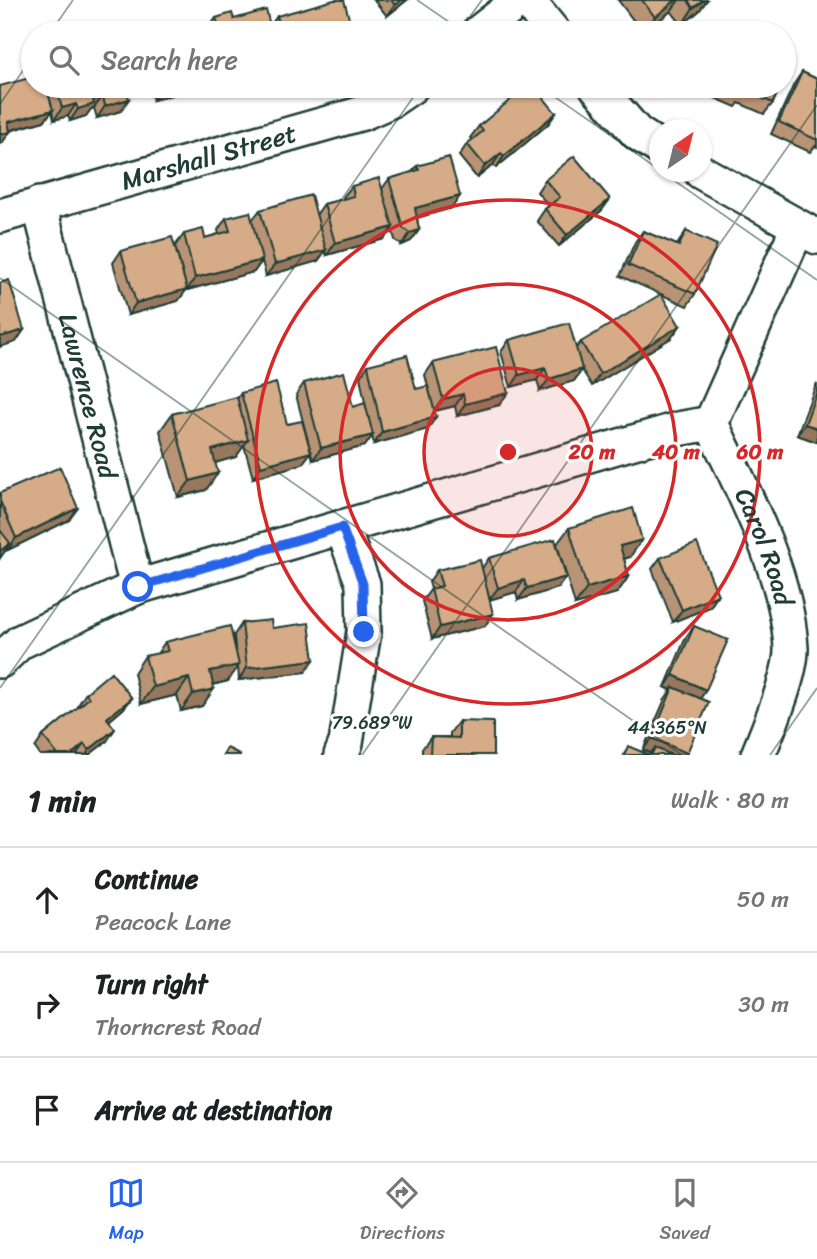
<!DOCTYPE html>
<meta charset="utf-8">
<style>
body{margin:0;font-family:Sriracha,sans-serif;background:#f6f6f6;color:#202124}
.compass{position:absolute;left:649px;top:119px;width:63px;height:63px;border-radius:50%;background:#fff;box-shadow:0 2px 5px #0004;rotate:35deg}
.stop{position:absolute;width:21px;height:21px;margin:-16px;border:5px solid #2563eb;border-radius:50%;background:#fff}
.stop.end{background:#2563eb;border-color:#fff;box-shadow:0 2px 7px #0008}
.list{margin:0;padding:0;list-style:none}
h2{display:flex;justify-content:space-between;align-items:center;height:91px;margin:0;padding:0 28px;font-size:30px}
h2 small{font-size:23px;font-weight:400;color:#757577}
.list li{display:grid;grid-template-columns:46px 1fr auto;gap:21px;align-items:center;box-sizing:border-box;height:105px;padding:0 28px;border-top:2px solid #e0e0e0}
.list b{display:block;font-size:26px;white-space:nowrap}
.list p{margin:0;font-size:23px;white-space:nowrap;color:#757577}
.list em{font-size:23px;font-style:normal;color:#757577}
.icon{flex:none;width:38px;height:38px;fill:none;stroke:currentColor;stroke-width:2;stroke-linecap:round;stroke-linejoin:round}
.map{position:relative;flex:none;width:817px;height:755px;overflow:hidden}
.search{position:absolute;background:#fff;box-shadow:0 2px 5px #0004;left:21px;right:21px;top:21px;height:77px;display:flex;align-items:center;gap:18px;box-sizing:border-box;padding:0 24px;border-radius:38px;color:#757577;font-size:26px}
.sheet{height:406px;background:#fff}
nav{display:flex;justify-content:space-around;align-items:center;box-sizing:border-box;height:98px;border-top:2px solid #e0e0e0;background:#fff;font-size:19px;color:#757577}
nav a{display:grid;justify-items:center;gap:4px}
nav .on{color:#2563eb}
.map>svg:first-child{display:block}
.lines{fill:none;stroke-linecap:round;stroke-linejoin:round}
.minor-casing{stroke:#1f3d34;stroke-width:38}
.minor{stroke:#fff;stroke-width:33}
.wall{fill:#b89374;stroke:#1f3d34;stroke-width:2}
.shaded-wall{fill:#96785e;stroke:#1f3d34;stroke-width:2}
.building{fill:#d6ab87;stroke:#1f3d34;stroke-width:2}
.route{stroke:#2563eb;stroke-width:9}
.ticks{fill:none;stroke:#1f3d34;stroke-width:2;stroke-opacity:0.45}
.ring{fill:none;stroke:#d62828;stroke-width:3.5}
.labels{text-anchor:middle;stroke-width:6;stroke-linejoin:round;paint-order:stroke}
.street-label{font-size:26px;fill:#1f3d34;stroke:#fff}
.ticks-label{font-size:18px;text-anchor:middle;fill:#1f3d34;stroke:#fff;stroke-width:6;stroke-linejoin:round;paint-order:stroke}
.centre{fill:#d62828;stroke:#fff;stroke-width:3.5}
.ring-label{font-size:21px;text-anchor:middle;font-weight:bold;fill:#d62828;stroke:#fff;stroke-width:6;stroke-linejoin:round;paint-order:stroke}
</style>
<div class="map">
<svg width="817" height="755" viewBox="0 0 817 755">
<rect width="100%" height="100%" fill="#fff"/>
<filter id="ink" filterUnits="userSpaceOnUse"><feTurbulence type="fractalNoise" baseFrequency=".0143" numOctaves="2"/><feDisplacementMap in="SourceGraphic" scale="14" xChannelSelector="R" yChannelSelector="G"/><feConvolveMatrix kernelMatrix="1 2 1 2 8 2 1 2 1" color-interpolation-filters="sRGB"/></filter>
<g filter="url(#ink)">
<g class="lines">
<g class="minor-casing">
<g id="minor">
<path d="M527 0 554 33"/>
<path d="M478 33 520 0"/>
<path d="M596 86 637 133 660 148"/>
<path d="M701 172 817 237"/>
<path id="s1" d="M39 204 137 587"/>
<path id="s2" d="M0 216 363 113 390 101 412 86"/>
<path id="s3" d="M711 423C743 491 787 573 791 648 792 674 768 730 758 755"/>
<path d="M711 423 798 227"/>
<path d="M0 661 20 642 137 587 678 429 711 423"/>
<path d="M341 755 346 743 364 632 363 584 342 527"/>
</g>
</g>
<use href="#minor" class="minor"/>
</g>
<path class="wall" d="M374 0H407L387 16Z
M618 0H707L699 11 682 25 671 11 643 33Z
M277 16 353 33H194L197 30 210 26 216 18 234 19 270 26Z
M802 72 817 79V147L815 146 810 152 771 134 794 84Z
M33 86H196L193 89 153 100 149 90 128 95 121 111 97 118 94 108 91 109 86 116 70 121 68 116 54 120 52 111 44 121 10 131 2 143Z
M711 86H780L773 103 764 114 739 103 736 107 708 95Z
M556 113 548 124 496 168 493 165 477 178 459 156 467 144 472 140 470 138 479 126Z
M417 166 452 208 417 218 419 230 411 241 402 245 395 240 392 229 384 239 327 255 325 251 318 261 266 276 262 261 254 272 187 290 175 246 184 234 205 238 219 234 218 230 226 218 252 220 260 210 316 215 324 204 344 199 343 197 352 186 382 189 389 179 412 172Z
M545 180 610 199 602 210 559 246 537 221 545 209 549 206 537 192Z
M643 231 677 245 686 231 695 294 687 306 620 276 635 242Z
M121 251 187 289 178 301 128 315 113 263Z
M680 326 671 338 592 386 582 370 574 381 540 391 537 380 511 387 501 352 509 340 576 348 581 342Z
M433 363 499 405 457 416 455 406 435 411 428 429 374 444 372 436 365 446 313 460 296 395 304 383 353 407 366 408 360 377 368 365 431 398 425 375Z
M817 383V442L797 435 815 387Z
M241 393 287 424 311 452 302 464 253 478 244 445 236 457 215 463 206 490 178 497 160 431 172 414 237 399Z
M0 493 69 520 8 550 7 548 0 558Z
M569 528 630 557 624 559 629 576 617 593 575 605 557 544Z
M489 558 558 588 518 600 516 592 489 600 485 626 432 639 422 601 431 589 429 582 437 570 482 568Z
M660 558 718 595 710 607 673 622 652 569Z
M242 623 272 628 305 672 239 680 238 667 228 681 213 685 202 706 181 711 177 695 141 704 134 673 145 656 157 654 165 642 235 649 234 635Z
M694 626 706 690 700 698 651 755H649L651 753 643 750 665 699 671 690 665 687 686 637Z
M86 693 132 698 123 709 109 721 107 741 89 755H40L35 748 43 736 79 707 78 705Z
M459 721 493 755H422V749L431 737H450V733Z"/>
<path class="shaded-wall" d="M401 0H407L387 16 395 5Z
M676 0H679L671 11 643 33 655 17Z
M704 0H707L699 11 682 25 693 8Z
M134 86H152L149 90 127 95Z
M171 86H196L193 89 153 100 161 88Z
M103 96 94 108 91 109 86 116 70 121 78 109 93 99Z
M129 99 121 111 97 118 105 106Z
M76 104 68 116 54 120 62 108Z
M53 110 44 121 0 133 8 122Z
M556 113 548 124 496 168 504 156Z
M10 132 2 143 0 144V134Z
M501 153 493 165 477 178 485 166Z
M460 196 452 208 407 220 415 208Z
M610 199 602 210 559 246 567 235Z
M393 227 384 239 327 255 335 243Z
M419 230 411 241 402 245 410 233Z
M326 250 318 261 266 276 275 264Z
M262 260 254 272 187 290 195 278Z
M187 289 178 301 128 315 136 303Z
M680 326 671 338 592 386 600 374Z
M24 330 16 342 0 347V337Z
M545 368 537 380 511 387 519 375Z
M582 369 574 381 540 391 549 379Z
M508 393 499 405 457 416 465 404Z
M463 394 455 406 434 411 443 399Z
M436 417 428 429 374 444 382 432Z
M805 424 817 428V442L797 435Z
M373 435 365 446 313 460 321 448Z
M248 440 236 457 200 467 212 450Z
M311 452 302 464 253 478 261 466Z
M218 473 206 490 178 497 190 481Z
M78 508 69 520 8 550 16 538Z
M642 540 630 557 608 563 620 546Z
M10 543 0 558V551Z
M629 576 617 593 575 605 587 588Z
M566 577 558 588 518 600 527 588Z
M524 580 516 592 489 600 498 588Z
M718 595 710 607 673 622 682 610Z
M493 614 485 626 432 639 440 627Z
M314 660 305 672 239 680 247 668Z
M239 665 228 681 198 688 210 671Z
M673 675 706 690 698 702 673 687 671 690 665 687Z
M189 678 177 695 141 704 153 687Z
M214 689 202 706 181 711 193 694Z
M132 698 123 709 98 730 107 718Z
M115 729 107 741 89 755H86L89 750Z
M652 738 687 753 686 755H655V748L651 753 643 750Z
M84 744 76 755H71Z"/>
<path class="building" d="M334 0H344L353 33H282L277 16Z
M391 0H401L395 5Z
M642 0H676L655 17Z
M688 0H704L693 8Z
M266 10 272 33H198L197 30 218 24 216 18 232 13 234 19Z
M784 65 788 67 784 77Z
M802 72 817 79V140L779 122Z
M33 77V86H46L53 110 8 122 10 132 0 134V86Z
M56 86H125L129 99 105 106 103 96 93 99 94 104 78 109 76 104 62 108Z
M527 86H534L556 113 504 156 501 153 485 166 467 144 483 131 479 126Z
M722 86H780L773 103 746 91 745 95Z
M574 156 610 199 567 235 545 209 560 197 545 180Z
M449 157 460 196 415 208 419 230 410 233 403 228 389 179 419 170 417 166Z
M379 178 393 227 335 243 324 204 354 196 352 186Z
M311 195 326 250 275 264 260 210Z
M250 212 262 260 195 278 184 234 203 229 205 238 230 231 226 218Z
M643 231 679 246 686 231 717 245 695 294 628 265Z
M172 237 187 289 136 303 121 251Z
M9 280 24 330 0 337V283Z
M661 294 680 326 600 374 581 342Z
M569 323 582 369 549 379 545 368 519 375 509 340Z
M496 347 508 393 465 404 463 394 443 399 433 363Z
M407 355 416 389 428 386 436 417 382 432 368 365Z
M344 372 353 407 365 403 373 435 321 448 304 383Z
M276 383 287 424 302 421 311 452 261 466 241 393Z
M817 391V428L805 424Z
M237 397 248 440 212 450 218 473 190 481 172 414Z
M60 467 78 508 16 538 0 501V493Z
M633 508 642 540 620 546 629 576 587 588 569 528Z
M0 530 10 543 0 551Z
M555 539 566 577 527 588 524 580 498 588 489 558Z
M697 543 718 595 682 610 660 558Z
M480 560 493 614 440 627 431 589 442 586 437 570Z
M271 620 272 628 309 623 314 660 247 668 242 623Z
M230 626 239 665 210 671 214 689 193 694 189 678 153 687 145 656 168 651 165 642Z
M694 626 728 640 706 690 673 675Z
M111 672 132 698 107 718 115 729 89 750 84 744 71 755H58L43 736 89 698 86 693Z
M673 687 709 702 687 753 652 738Z
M459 721 493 722V755H430L431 737 459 738Z
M628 746 649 755H624Z
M227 748 241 755H223Z
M655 748 672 755H651Z"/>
</g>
<g class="lines" filter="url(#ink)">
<path class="route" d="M138 587 342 527 363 584 364 632"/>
</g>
<path class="ticks" d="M417 0 465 33M50 33 73 0M458 33 482 0M539 86 660 170M0 104 33 56M662 172 817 280M0 278 682 755M0 688 421 86M362 755 817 105M770 755 817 688"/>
<circle cx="508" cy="452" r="84" fill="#d62828" fill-opacity=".12"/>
<g class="ring">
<circle cx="508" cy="452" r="84"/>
<circle cx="508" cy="452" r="168"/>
<circle cx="508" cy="452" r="252"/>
</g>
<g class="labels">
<g class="street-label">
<text dy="9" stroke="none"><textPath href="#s2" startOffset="217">Marshall Street</textPath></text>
<text dy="9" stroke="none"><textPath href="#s1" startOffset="198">Lawrence Road</textPath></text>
<text dy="9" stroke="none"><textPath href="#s3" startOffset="135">Carol Road</textPath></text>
</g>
</g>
<g class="ticks-label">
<text x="372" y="729">79.689°W</text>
<text x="667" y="734">44.365°N</text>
</g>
<circle cx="508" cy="452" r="10" class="centre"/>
<g class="ring-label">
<text x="592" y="459">20 m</text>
<text x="676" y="459">40 m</text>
<text x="760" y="459">60 m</text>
</g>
</svg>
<svg class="compass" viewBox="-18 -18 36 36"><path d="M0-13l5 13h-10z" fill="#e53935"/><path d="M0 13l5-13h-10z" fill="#757577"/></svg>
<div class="stop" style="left:138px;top:587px"></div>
<div class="stop end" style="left:364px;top:632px"></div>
<div class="search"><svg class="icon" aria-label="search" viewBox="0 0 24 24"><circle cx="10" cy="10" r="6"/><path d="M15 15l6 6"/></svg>Search here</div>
</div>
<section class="sheet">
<h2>1 min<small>Walk · 80 m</small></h2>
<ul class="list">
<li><svg class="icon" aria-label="ahead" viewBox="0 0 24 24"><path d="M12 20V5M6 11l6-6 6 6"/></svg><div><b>Continue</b><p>Peacock Lane</p></div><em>50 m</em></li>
<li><svg class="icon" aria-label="right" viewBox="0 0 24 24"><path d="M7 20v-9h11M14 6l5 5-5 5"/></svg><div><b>Turn right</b><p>Thorncrest Road</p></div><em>30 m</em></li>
<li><svg class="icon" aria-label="arrive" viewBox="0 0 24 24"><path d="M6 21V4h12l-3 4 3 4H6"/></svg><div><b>Arrive at destination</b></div></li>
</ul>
</section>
<nav>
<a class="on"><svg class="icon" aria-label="map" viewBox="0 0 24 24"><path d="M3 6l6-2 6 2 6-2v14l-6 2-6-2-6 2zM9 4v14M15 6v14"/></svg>Map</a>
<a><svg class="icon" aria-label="directions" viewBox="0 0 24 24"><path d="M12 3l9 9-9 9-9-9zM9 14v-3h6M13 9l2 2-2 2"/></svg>Directions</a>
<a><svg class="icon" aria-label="saved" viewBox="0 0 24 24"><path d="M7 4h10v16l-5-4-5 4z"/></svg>Saved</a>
</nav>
